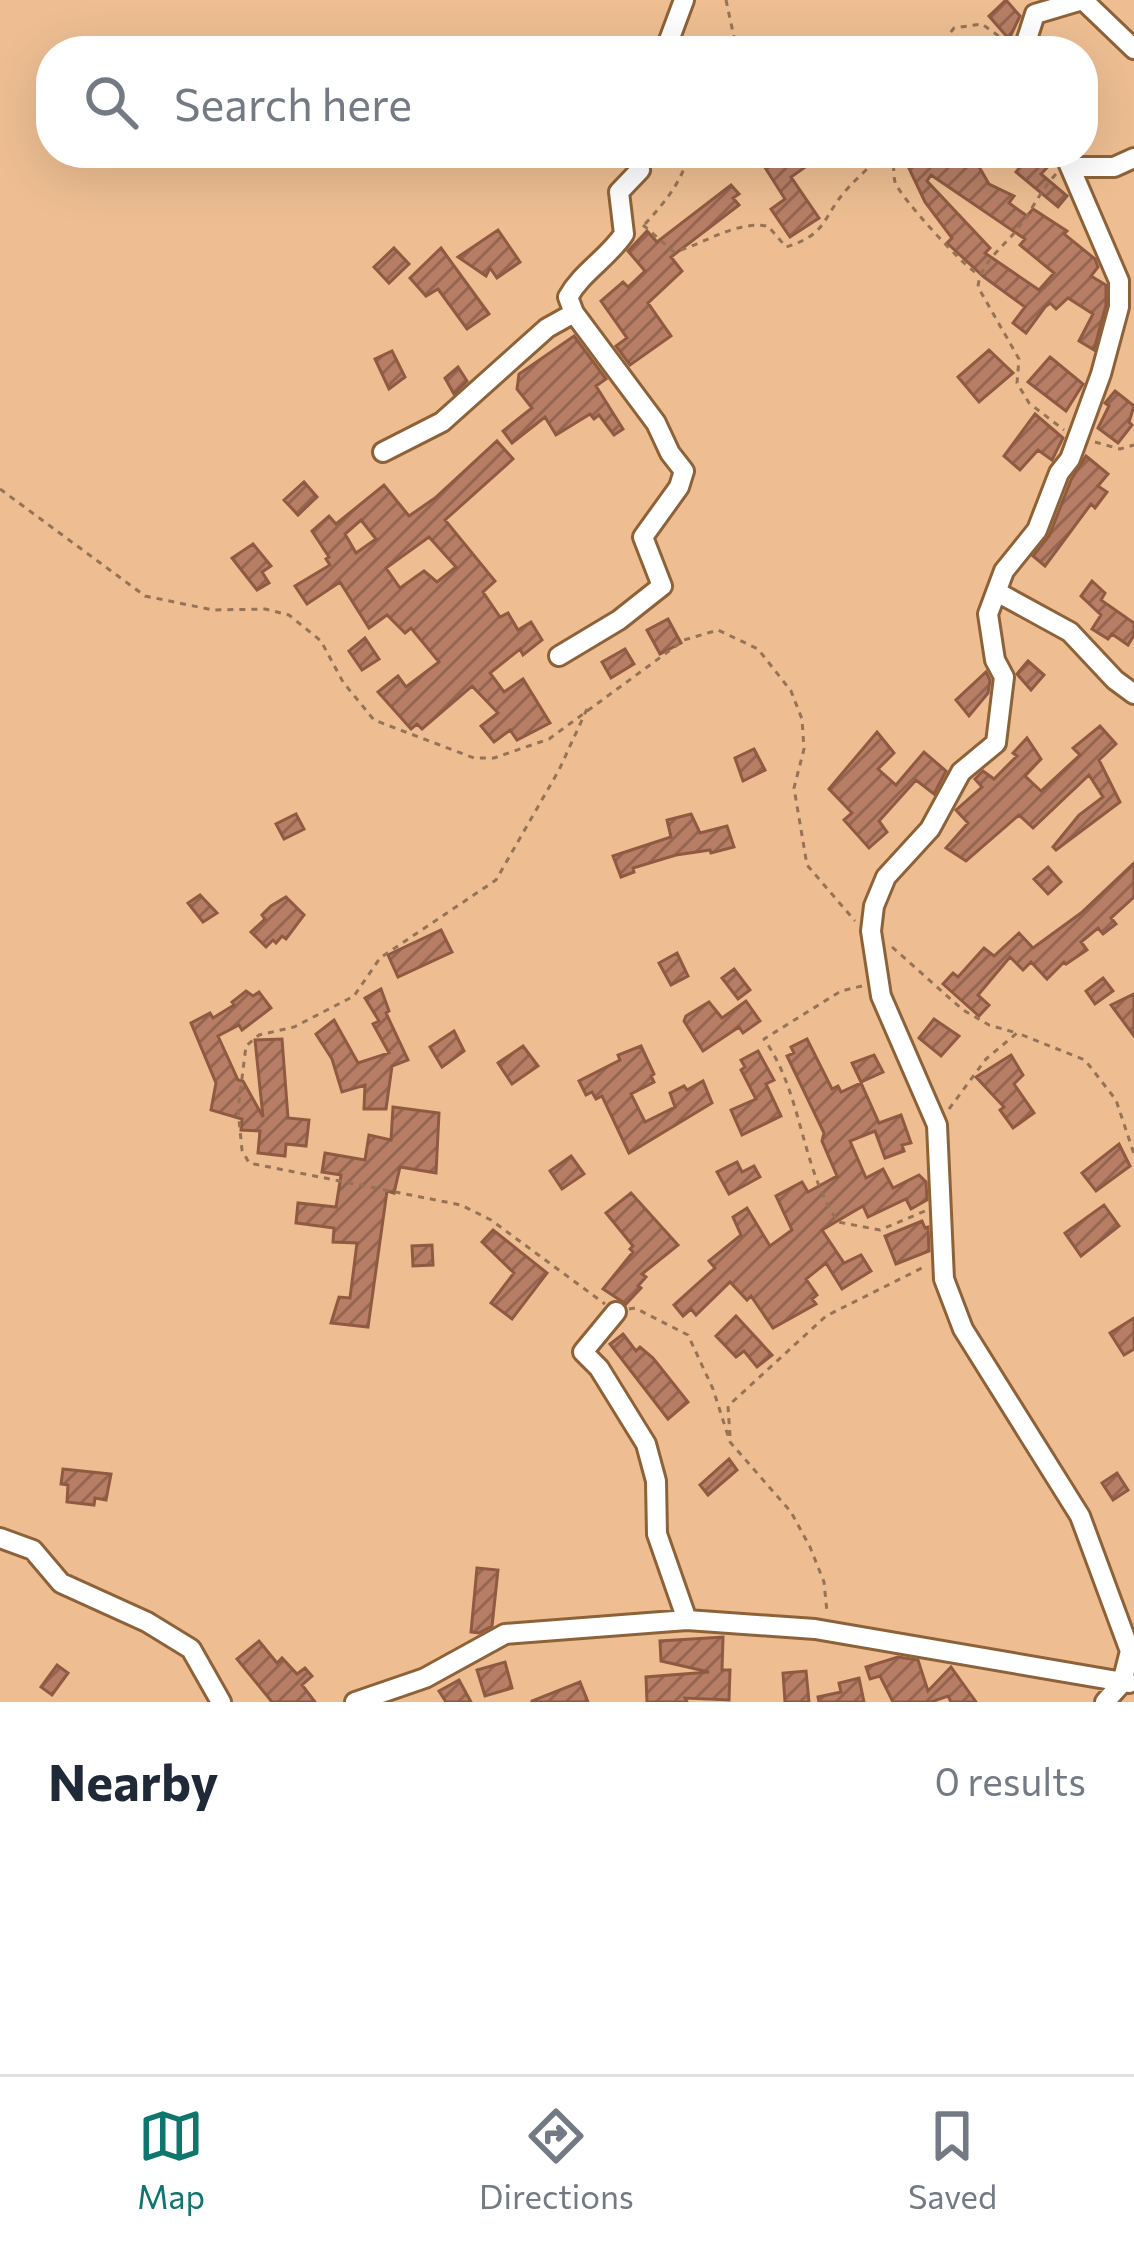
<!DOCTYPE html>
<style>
body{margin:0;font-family:Commissioner,sans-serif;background:#f6f6f7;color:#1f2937}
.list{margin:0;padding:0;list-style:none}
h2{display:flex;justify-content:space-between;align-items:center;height:156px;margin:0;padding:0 48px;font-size:51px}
h2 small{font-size:39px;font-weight:400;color:#747a83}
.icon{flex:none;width:66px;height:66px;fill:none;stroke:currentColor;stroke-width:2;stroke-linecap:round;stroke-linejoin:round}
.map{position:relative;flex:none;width:1134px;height:1702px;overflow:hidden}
.search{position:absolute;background:#fff;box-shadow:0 12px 48px #0002;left:36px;right:36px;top:36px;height:132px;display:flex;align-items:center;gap:30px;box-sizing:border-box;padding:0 42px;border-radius:48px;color:#747a83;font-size:45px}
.sheet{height:372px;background:#fff}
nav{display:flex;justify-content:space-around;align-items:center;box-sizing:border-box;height:168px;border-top:3px solid #e0e1e3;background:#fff;font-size:33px;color:#747a83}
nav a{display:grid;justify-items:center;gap:6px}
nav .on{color:#0f766e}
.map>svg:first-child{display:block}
.building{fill:url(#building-hatch);stroke:#905a42;stroke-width:3;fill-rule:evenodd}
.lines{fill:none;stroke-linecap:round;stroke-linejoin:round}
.minor-casing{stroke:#8d6238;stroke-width:24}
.path{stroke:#967356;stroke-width:3;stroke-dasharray:6 6;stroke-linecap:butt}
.minor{stroke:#fff;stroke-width:18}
</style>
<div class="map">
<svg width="1134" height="1702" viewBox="0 0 1134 1702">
<defs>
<pattern id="building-hatch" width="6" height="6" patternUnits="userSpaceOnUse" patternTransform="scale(3)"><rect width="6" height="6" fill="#b77e65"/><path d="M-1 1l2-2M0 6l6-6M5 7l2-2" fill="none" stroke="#946551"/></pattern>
</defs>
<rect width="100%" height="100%" fill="#eebe92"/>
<path class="building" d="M1006 0 1020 16 1009 39 989 16Z
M767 153H825L791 177 819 218 790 237 771 209 785 199 759 158Z
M919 153H971L989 184 1014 196 1009 203 1027 216 1033 209 1067 231 1064 234 1095 259 1098 267 1091 276 1106 285V305L1094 350 1079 341 1093 314 1068 298 1056 309 1050 303 1045 307 1026 333 1013 323 1025 307 984 277 947 243 952 238 925 202 905 160ZM931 175 1025 239 1020 245 1054 273 1039 290 985 253 990 248 927 181Z
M1031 153H1051L1053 161 1041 174 1067 196 1058 207 1016 172Z
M731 185 739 194 733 198 739 205 671 257 682 271 648 303 671 336 630 365 616 346 627 338 601 301 623 282 628 287 645 271 628 251 647 231 657 242Z
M498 230 520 262 497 278 490 268 486 276 458 257Z
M394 248 409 264 389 283 374 267Z
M441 248 489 314 467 329 438 289 426 296 410 278Z
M574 336 606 379 596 386 623 429 614 435 599 415 594 419 590 414 556 435 545 417 512 443 503 431 532 408 517 389 519 374Z
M989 350 1013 373 979 402 958 377Z
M392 351 405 377 389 389 375 359Z
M1050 357 1083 384 1066 411 1028 382Z
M458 367 467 381 454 394 445 378Z
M1115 391 1134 406 1129 422 1132 425 1118 443 1098 428 1109 406 1105 403Z
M1035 414 1063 438 1052 460 1038 450 1020 470 1004 456Z
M497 441 513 459 445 520 495 581 483 592 500 617 508 613 518 630 531 622 542 640 523 655 520 649 490 673 504 692 523 679 550 723 517 740 510 730 494 742 481 726 498 713 472 686 422 729 417 724 411 729 378 692 398 676 406 687 439 662 411 628 405 633 387 615 369 628 340 582 307 604 295 586 330 565 326 559 329 557 312 531 329 516 336 524 384 485 409 516 435 498ZM361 520 376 539 356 553 345 534ZM429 537 456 567 437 582 424 571 400 588 386 568Z
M1086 456 1108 474 1098 486 1107 492 1095 508 1091 504 1045 566 1033 556 1049 536 1071 480Z
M304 482 317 497 298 515 284 500Z
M253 544 271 566 262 572 269 583 257 590 232 558Z
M1092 581 1105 593 1101 600 1134 623V635L1128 645 1112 634 1108 639 1092 629 1101 615 1081 596Z
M668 619 681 643 660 654 647 630Z
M365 638 379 659 362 670 349 651Z
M625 649 634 664 611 678 602 662Z
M1028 661 1044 675 1031 690 1017 674Z
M986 672 990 680 988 693 969 716 956 700Z
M1100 726 1116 744 1099 760 1120 802 1056 850 1053 847 1079 815 1103 797 1089 775 1033 828 1019 815 966 861 946 848 968 823 956 810 982 787 975 779 983 771 994 779 1017 756 1013 753 1027 738 1041 759 1025 776 1041 791 1080 755 1073 748Z
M877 732 894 753 878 769 896 785 924 752 946 771 934 794 916 780 879 821 887 832 869 848 844 820 852 813 829 789Z
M754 749 765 770 743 781 735 758Z
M296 814 304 829 284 839 276 824Z
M691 814 700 833 727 826 734 847 711 853 710 850 676 855 633 868 634 872 621 877 613 856 671 837 667 820Z
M1134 863V897L1111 918 1116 924 1103 934 1098 928 1081 942 1087 950 1066 964 1064 962 1047 979 1031 962 1023 970 1010 957 978 995 989 1005 979 1016 943 984 953 973 958 977 984 948 994 956 1019 933 1033 948 1081 913Z
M1048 867 1061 882 1048 894 1034 879Z
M200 895 217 913 203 922 188 903Z
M286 897 304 915 286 939 282 936 276 943 273 940 266 947 251 932 265 919 262 915 271 906Z
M441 930 452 952 398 977 388 955Z
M677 953 688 976 671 985 659 963Z
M734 969 750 990 738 999 722 978Z
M1103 978 1113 991 1095 1004 1086 991Z
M381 989 389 1011 386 1013 408 1060 392 1066 386 1109H364L365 1085 342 1092 332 1059 316 1034 334 1020 358 1063 389 1053 373 1024 379 1021 365 998Z
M246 991 253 996 259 992 271 1008 242 1030 239 1025 218 1036 238 1080 243 1081 263 1117 255 1040 282 1039 288 1118 309 1120 306 1146 286 1144 285 1156 258 1153 260 1131 241 1130 242 1119 211 1110 216 1083 191 1023 210 1013 213 1018 234 1005 232 1002Z
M1134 994V1036L1111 1005Z
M746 1001 760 1021 743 1033 739 1027 703 1051 684 1021 686 1016 709 1002 722 1018Z
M934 1019 959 1036 941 1056 919 1038Z
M454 1031 464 1051 442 1067 430 1047Z
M807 1039 832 1089 838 1086 841 1092 861 1083 879 1123 901 1115 911 1143 902 1145 904 1151 885 1158 875 1131 850 1141 866 1178 883 1169 893 1188 919 1175 926 1182 927 1200 911 1209 906 1199 868 1217 863 1206 822 1230 844 1263 861 1255 871 1271 842 1289 826 1263 806 1279 817 1295 812 1299 816 1304 773 1328 751 1296 747 1300 730 1282 696 1315 691 1309 683 1316 674 1305 715 1268 709 1261 741 1235 733 1217 747 1208 770 1246 792 1230 776 1196 802 1182 808 1192 837 1176 822 1141 824 1133 787 1056 794 1053 791 1047Z
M523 1046 538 1066 512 1084 498 1063Z
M641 1046 654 1074 651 1076 654 1082 631 1094 645 1122 675 1107 670 1093 684 1086 687 1090 703 1081 712 1103 629 1153 602 1096 596 1099 592 1092 586 1095 579 1081 620 1060 618 1055Z
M758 1051 774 1080 766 1084 781 1116 742 1135 731 1110 756 1099 741 1070 745 1067 741 1060Z
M874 1055 883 1072 861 1082 852 1063Z
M1011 1055 1023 1075 1014 1084 1034 1113 1013 1128 1000 1110 1004 1107 976 1077Z
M393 1107 439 1113 436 1173 400 1167 394 1193 387 1191 368 1327 331 1323 339 1297 350 1298 357 1243 333 1242 334 1228 296 1223 298 1203 336 1207 341 1175 322 1172 325 1153 365 1160 369 1135 391 1140Z
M1119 1144 1130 1166 1096 1191 1082 1173Z
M571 1156 584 1174 562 1189 550 1171Z
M737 1162 742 1172 754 1166 760 1177 729 1194 717 1172Z
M631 1193 678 1245 642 1274 646 1277 638 1286 641 1288 626 1304 603 1289 633 1252 630 1249 633 1246 606 1213Z
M1104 1205 1119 1226 1081 1256 1065 1233Z
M922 1221 925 1228 928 1227 929 1251 896 1264 885 1236Z
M493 1230 547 1273 512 1319 491 1303 514 1273 482 1242Z
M432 1245 433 1265 413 1266 412 1246Z
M736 1316 772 1355 757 1367 744 1351 736 1357 716 1336Z
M1134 1318V1349L1124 1355 1110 1333Z
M623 1334 636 1351 640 1347 653 1358 688 1402 668 1419 610 1344Z
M729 1459 737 1470 708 1495 700 1485Z
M63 1469 111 1474 106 1500 95 1498 94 1505 67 1502 68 1485 61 1484Z
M1117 1473 1128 1490 1113 1500 1102 1483Z
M477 1568 498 1570 492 1626 479 1633 471 1632Z
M723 1637 722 1670H730L729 1700 685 1698 687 1702H647L646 1677 709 1672 661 1661 660 1641Z
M259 1641 277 1663 282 1658 297 1674 305 1668 312 1676 302 1685 315 1702H272L237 1659Z
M898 1657 918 1660 928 1691 951 1667 976 1702H951L948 1696 931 1702H893L880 1676 870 1679 866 1667Z
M505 1662 512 1688 485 1696 477 1670Z
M57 1665 68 1673 52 1695 41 1687Z
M806 1671 809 1702H785L783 1673Z
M859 1678 864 1702H819L818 1697 841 1692 839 1683Z
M459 1680 471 1702H446L439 1691Z
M580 1682 588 1702H532V1701Z"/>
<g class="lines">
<g class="minor-casing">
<path id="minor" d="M1083 0 1134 49
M665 51 684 0
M1033 51 1027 39 1035 14 1082 0
M1064 153 1119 281V307L1101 374 1070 459 1059 473 1037 530 1004 571 988 614 995 660 1004 677 996 743 961 772 930 829 886 877 874 906 871 931 881 996 937 1125 944 1279 963 1329 1080 1516 1130 1651 1122 1683 1105 1702
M1070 167H1114L1134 158
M383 452 442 422 547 328 574 313
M997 592 1070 632 1115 680 1134 694
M559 656 619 620 662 586 643 537 679 487 684 471 670 453 656 423 574 313 568 297C582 272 608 258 624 234L619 192 640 170 633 153
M616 1312 583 1352 599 1368 646 1444 656 1481 657 1534 687 1620 815 1629 1129 1683
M0 1538 33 1550 61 1583 147 1622 191 1649 221 1702
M355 1702 425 1678 505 1634 687 1620"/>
</g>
<path class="path" d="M726 0 737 51
M936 51 954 28 982 24 1007 42 1013 41
M893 153C894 162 893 174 895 182 900 197 963 266 978 274
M1056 174C1042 189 1034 206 1022 223 1008 244 980 261 978 287L1019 359 1017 383 1029 403 1064 430
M645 224C665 202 682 182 689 153
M643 225 674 252C707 243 734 221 768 226L786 247C829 234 822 216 848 188 859 176 872 165 883 153
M1095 442 1120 449 1134 445
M0 489 145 596 213 610 265 609 289 615 321 641 343 682 374 720 474 758H494L549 739 684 640 718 630 758 649 791 691 802 719 804 749 794 788 807 865 855 921
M587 709 559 770 496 880 380 958 354 996 294 1027 259 1035 246 1046 238 1110 242 1150 249 1163 461 1205 491 1220 605 1304
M892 947 963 1010 989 1025 1017 1033
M862 986 841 991 764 1039C803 1094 800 1166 838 1222L880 1230 925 1211
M949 1109 986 1059 1017 1033 1085 1060 1116 1100 1134 1154
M629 1309 635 1308 688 1335 713 1389 730 1442 791 1512 810 1547 824 1582 827 1612
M730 1436 728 1406 826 1316 924 1267"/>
<use href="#minor" class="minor"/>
</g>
</svg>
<div class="search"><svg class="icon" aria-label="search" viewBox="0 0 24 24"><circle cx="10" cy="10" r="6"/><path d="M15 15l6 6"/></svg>Search here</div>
</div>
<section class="sheet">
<h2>Nearby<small>0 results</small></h2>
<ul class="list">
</ul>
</section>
<nav>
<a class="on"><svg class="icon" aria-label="map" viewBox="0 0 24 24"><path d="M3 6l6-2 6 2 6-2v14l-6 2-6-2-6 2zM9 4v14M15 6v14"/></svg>Map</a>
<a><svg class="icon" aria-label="directions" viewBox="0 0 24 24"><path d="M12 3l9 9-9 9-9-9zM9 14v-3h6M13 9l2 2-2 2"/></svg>Directions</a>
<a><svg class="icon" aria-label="saved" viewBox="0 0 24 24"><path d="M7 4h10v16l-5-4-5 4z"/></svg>Saved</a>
</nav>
